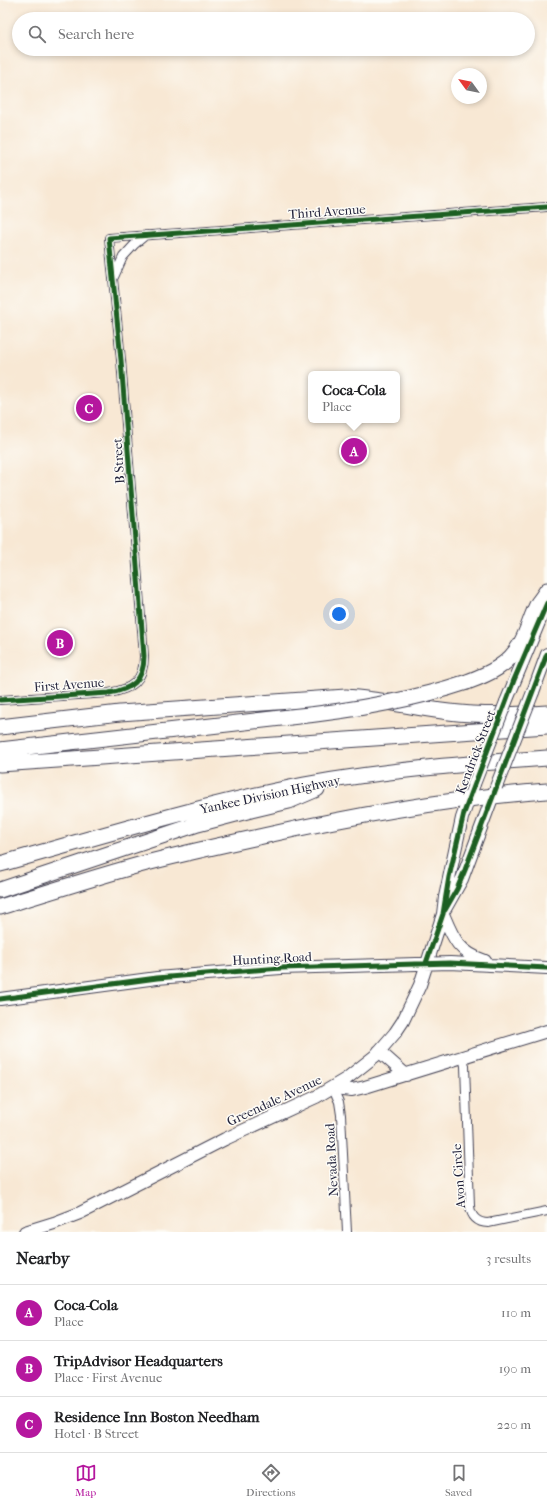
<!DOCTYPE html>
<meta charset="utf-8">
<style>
body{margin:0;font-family:"IM FELL French Canon",serif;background:#f2f2f2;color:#202124}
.compass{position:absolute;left:451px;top:68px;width:36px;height:36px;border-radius:50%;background:#fff;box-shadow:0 2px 6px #0003;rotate:303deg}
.you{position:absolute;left:339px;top:614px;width:14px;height:14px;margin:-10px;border:3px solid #fff;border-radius:50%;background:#1a73e8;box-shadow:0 0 0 6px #1a73e833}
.badge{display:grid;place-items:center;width:26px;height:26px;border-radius:50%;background:#b5179e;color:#fff;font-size:13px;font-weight:700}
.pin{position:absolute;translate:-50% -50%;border:2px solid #fff;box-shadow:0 1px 4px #0006}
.popup{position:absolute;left:308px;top:371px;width:92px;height:52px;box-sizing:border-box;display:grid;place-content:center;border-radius:6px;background:#fff;filter:drop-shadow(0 1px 3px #0005);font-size:13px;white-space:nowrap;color:#757577}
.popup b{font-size:15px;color:#202124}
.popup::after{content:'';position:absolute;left:50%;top:100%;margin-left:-8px;border:8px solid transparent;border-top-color:#fff}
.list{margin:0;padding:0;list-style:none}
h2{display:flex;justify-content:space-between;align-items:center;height:52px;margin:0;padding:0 16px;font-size:17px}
h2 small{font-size:13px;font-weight:400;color:#757577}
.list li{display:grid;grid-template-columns:26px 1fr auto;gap:12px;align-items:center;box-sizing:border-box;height:56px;padding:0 16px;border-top:1px solid #e0e0e0}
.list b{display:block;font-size:15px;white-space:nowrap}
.list p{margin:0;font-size:13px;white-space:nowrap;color:#757577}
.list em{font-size:13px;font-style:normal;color:#757577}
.icon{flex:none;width:22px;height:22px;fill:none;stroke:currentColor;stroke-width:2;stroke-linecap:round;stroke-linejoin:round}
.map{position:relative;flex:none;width:547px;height:1232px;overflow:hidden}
.search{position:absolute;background:#fff;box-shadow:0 2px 6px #0003;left:12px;right:12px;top:12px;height:44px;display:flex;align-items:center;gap:10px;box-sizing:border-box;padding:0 14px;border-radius:22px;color:#757577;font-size:15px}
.sheet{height:220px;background:#fff}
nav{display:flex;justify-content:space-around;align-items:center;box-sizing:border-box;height:56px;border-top:1px solid #e0e0e0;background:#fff;font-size:11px;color:#757577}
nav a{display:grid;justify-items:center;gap:2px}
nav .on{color:#b5179e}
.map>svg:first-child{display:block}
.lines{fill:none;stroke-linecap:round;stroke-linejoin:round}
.street-casing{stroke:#424052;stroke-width:10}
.secondary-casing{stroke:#424052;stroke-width:14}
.highway-casing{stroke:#424052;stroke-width:17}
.street{stroke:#fff;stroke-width:8}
.secondary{stroke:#fff;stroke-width:12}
.highway{stroke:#fff;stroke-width:15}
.secondary-bridge-casing{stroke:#424052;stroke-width:14;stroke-linecap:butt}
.highway-bridge-casing{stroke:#424052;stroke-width:17;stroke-linecap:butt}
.secondary-bridge{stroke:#fff;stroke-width:12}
.highway-bridge{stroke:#fff;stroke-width:15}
.cycleway-casing{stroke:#fdfcf7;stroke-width:8}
.cycleway{stroke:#1b5e20;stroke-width:5}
.labels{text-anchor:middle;stroke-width:3;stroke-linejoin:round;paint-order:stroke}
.street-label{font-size:13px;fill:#22223b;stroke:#fdfcf7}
</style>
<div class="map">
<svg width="547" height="1232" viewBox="0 0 547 1232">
<rect width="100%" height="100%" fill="#fdfcf7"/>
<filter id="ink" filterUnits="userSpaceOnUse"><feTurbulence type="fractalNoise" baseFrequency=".025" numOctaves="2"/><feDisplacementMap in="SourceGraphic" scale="8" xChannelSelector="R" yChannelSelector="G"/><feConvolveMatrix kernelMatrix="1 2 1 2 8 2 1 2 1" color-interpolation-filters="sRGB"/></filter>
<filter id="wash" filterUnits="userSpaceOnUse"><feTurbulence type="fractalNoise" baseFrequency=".012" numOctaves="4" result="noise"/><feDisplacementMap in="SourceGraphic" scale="16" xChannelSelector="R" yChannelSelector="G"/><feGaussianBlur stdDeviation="0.9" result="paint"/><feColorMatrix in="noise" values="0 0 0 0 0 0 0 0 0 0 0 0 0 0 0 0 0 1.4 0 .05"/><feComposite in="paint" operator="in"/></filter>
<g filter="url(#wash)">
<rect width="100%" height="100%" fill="#f8e8d4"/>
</g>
<g filter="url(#ink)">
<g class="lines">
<g class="street-casing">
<path id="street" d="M114 277 123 257 134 245 146 235
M0 700 109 693C132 689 144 681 144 656L121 360 109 238 547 207
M463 1057 465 1066 470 1206C471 1216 477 1223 488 1223L547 1211
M333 1088 339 1102 341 1115 347 1232"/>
</g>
<g class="secondary-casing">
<path id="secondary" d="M533 692 547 654
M506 702 547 603
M445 909 462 879 495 790
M443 914C453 938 458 952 485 961
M0 999 157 978 281 968 450 963 547 968
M379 1051 406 1075
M333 1088 352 1090 365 1087 547 1031
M25 1232 54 1223 80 1213 225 1139 316 1097 346 1079 375 1056 395 1033 403 1021 420 985 443 914 445 897 462 818 474 784"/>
</g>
<g class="highway-casing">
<path id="highway" d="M467 682C489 674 509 665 521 643 528 631 531 616 538 603 541 599 544 595 547 590
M0 727 120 713 346 697C381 699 414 708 449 712 482 716 514 715 547 713
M0 750 290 717
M0 764 547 726
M0 864C101 836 201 805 304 785 384 770 465 764 547 758
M0 890 198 824 251 810 289 801 317 789
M0 907C46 893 92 878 139 865 180 854 222 845 263 836 356 815 451 798 547 791"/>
</g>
<use href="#street" class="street"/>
<use href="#secondary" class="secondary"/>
<use href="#highway" class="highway"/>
<g class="secondary-bridge-casing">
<path id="secondary-bridge" d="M474 784 506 702
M496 787 533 692"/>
</g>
<g class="highway-bridge-casing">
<path id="highway-bridge" d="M290 717C350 711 410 701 467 682"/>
</g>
<use href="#secondary-bridge" class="secondary-bridge"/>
<use href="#highway-bridge" class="highway-bridge"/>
<g class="cycleway-casing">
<path id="cycleway" d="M0 700 109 693C132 689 144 681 144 656L121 360 109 238 547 207
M445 910 457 889 465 870 547 654
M426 963 443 914 449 877 464 813 514 680 547 603
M0 999 157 978 281 968 450 963 547 968"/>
</g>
<use href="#cycleway" class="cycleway"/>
</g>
</g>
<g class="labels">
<g class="street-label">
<text transform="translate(327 211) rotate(-4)" y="5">Third Avenue</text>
<text transform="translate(118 461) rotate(-94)" y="5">B Street</text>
<text transform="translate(69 684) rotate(-4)" y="5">First Avenue</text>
<text transform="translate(475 752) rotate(-69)" y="5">Kendrick Street</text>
<text transform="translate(270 794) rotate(-12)" y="5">Yankee Division Highway</text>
<text transform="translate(272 958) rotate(-3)" y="5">Hunting Road</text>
<text transform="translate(274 1100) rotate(-25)" y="5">Greendale Avenue</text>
<text transform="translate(331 1160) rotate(-93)" y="5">Nevada Road</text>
<text transform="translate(458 1176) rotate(-94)" y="5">Avon Circle</text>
</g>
</g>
</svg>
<svg class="compass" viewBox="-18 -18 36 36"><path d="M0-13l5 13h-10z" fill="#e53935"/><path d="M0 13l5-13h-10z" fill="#757577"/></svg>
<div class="you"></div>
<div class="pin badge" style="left:354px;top:451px">A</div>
<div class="popup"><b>Coca-Cola</b>Place</div>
<div class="pin badge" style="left:60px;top:643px">B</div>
<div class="pin badge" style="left:89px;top:408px">C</div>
<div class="search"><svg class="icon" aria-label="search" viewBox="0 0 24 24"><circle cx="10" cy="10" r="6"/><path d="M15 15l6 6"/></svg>Search here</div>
</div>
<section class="sheet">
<h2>Nearby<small>3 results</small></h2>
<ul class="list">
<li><span class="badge">A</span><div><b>Coca-Cola</b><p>Place</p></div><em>110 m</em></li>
<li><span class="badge">B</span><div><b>TripAdvisor Headquarters</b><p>Place · First Avenue</p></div><em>190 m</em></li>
<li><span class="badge">C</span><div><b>Residence Inn Boston Needham</b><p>Hotel · B Street</p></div><em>220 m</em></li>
</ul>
</section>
<nav>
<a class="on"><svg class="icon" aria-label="map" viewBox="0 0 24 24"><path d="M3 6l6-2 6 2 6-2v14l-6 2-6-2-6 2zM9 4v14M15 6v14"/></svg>Map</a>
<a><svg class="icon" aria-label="directions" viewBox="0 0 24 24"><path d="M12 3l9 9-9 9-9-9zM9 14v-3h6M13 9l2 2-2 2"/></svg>Directions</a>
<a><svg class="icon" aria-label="saved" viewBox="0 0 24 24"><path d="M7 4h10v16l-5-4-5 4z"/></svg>Saved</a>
</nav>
